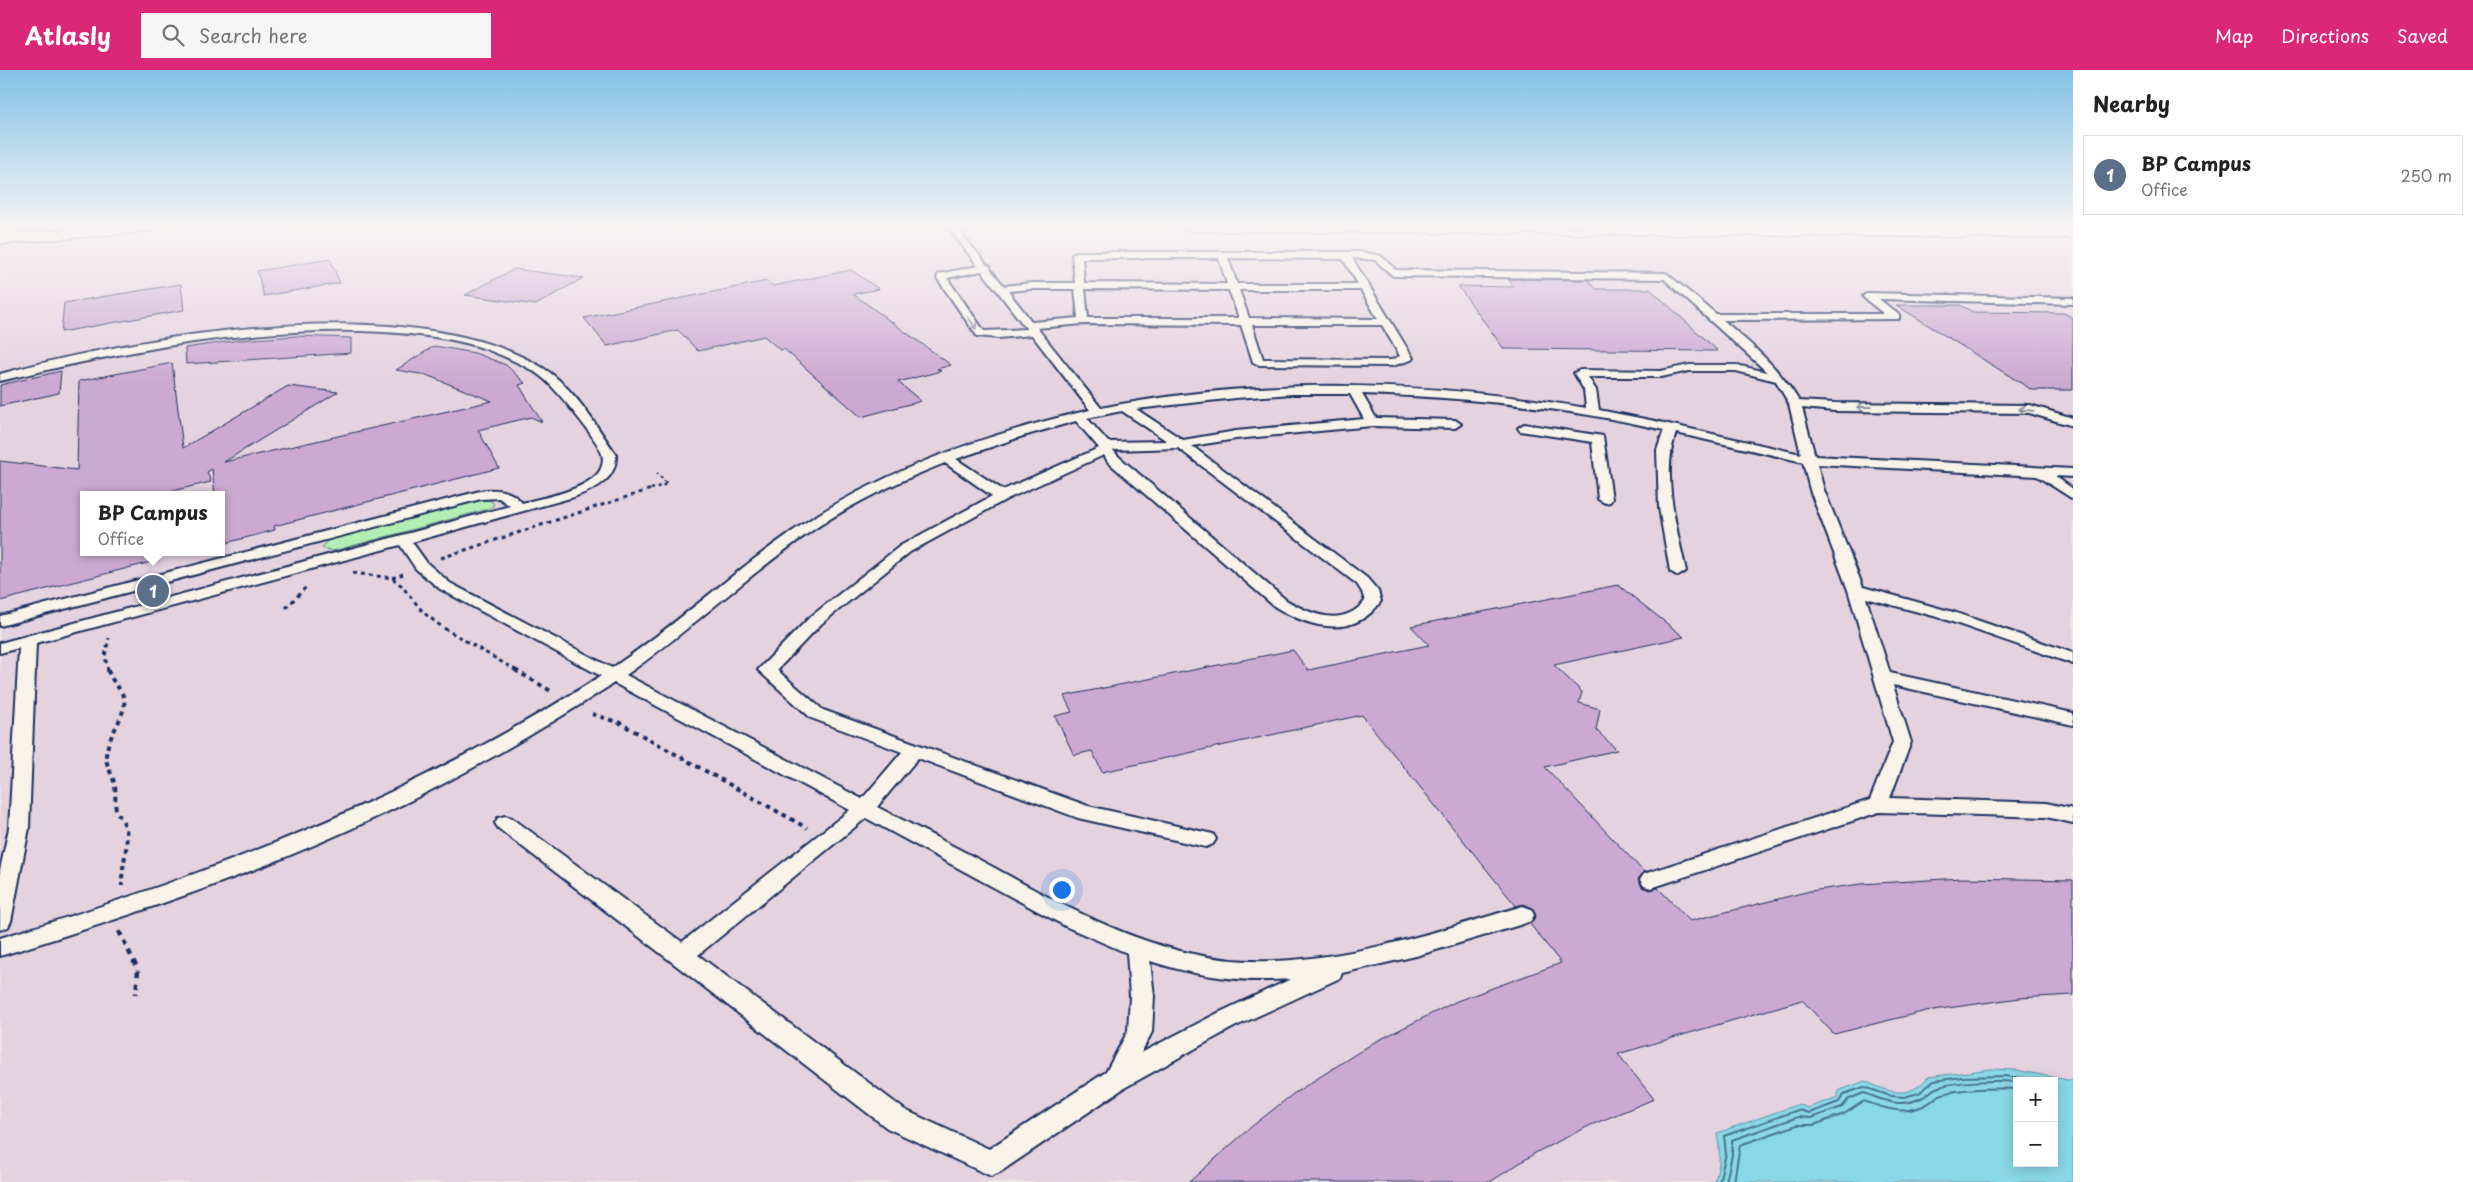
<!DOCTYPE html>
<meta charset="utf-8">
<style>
body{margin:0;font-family:"Playpen Sans",sans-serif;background:#f6f6f6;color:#222}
.controls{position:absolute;right:15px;bottom:15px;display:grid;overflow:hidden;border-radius:0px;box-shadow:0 2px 12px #0003}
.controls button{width:45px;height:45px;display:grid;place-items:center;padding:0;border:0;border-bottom:1px solid #e0e0e0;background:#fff;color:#222;font:25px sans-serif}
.you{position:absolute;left:1061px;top:819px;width:18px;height:18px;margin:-12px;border:4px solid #fff;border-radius:50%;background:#1a73e8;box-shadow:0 0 0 8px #1a73e833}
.badge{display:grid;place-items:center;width:32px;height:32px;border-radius:50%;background:#db2777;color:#fff;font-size:16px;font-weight:700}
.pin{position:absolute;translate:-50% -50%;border:2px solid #fff;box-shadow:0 1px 5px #0006}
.popup{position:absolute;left:80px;top:421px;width:145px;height:65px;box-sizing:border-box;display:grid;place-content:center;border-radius:0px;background:#fff;filter:drop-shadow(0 1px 4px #0005);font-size:16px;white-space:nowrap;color:#767676}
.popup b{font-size:19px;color:#222}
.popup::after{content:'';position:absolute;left:50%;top:100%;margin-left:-10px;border:10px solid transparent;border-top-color:#fff}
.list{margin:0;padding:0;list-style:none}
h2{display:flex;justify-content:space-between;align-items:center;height:65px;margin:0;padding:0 20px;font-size:21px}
h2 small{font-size:16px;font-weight:400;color:#767676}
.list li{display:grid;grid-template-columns:32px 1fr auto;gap:15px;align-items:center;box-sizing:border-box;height:80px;margin:0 10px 10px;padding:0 10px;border:1px solid #e0e0e0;border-radius:0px}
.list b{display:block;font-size:19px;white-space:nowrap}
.list p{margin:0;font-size:16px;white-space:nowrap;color:#767676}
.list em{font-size:16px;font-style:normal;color:#767676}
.icon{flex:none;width:28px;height:28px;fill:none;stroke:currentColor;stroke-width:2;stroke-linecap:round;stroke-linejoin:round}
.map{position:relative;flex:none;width:2073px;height:1112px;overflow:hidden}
header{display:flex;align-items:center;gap:30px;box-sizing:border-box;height:70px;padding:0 25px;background:#db2777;color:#fff}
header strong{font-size:24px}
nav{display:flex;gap:28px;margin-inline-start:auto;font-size:18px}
.search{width:350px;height:45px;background:#f6f6f6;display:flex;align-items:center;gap:12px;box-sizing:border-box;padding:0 18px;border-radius:0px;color:#767676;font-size:19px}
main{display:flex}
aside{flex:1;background:#fff}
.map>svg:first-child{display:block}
.built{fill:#e4d2df;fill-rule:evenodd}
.green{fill:#b3efb4;stroke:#678f89}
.water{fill:#89d8e5;stroke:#5d94af;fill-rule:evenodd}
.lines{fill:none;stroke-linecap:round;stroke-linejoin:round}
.shore{stroke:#477394;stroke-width:2}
.building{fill:#cca9d2;stroke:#1b2f5e}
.service-casing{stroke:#1b2f5e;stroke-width:4}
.minor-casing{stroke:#1b2f5e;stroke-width:3}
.secondary-casing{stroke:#1b2f5e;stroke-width:3}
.path-far3{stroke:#1b2f5e;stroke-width:2.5;stroke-dasharray:3 3;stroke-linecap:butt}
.path-far2{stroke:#1b2f5e;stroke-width:3;stroke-dasharray:4 4;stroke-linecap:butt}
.path-far1{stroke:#1b2f5e;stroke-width:4;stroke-dasharray:4.5 4.5;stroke-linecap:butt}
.path{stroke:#1b2f5e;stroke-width:4.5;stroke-dasharray:5.5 5.5;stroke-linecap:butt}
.service{fill:#f7f3e8;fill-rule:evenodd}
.minor{fill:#f7f3e8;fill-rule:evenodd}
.secondary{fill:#f7f3e8;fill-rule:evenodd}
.oneway{stroke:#8991a3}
</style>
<header>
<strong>Atlasly</strong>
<div class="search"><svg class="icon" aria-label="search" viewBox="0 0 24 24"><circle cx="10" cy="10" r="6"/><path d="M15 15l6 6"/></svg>Search here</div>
<nav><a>Map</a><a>Directions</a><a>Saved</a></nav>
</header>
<main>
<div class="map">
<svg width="2073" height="1112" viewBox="0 0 2073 1112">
<rect width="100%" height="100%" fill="#eee4e4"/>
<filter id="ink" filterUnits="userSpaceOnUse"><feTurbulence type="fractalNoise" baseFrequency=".02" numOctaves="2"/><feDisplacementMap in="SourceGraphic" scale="10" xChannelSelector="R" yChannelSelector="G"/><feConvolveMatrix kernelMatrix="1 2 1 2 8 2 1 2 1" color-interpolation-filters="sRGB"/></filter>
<g filter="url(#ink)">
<path class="built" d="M173 159 2073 171V1112H0V172ZM84 425H222V482H84ZM2017 1011H2054V1093H2017Z"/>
<path class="green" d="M481 430 492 431 494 435 488 439 333 481 322 478 328 470Z"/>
<path class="water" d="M1991 999 2016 1000 2073 1011V1112H1714C1721 1095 1720 1080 1717 1063L1799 1034 1807 1038 1838 1027V1021L1865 1011C1889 1022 1908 1031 1928 1007ZM2017 1011H2054V1093H2017Z"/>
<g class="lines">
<path class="shore" d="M1719 1112 1726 1084 1724 1066 1798 1040 1809 1043 1839 1032 1844 1024 1864 1017 1891 1026 1904 1027 1919 1023 1934 1011 1962 1007 2004 1006 2046 1011
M1726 1112 1732 1085V1070L1798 1047 1811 1048 1842 1037 1849 1029 1864 1023C1887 1031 1900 1039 1923 1027 1928 1025 1931 1020 1936 1018 1953 1011 1998 1010 2017 1012
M1734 1112 1740 1075 1797 1055H1814L1844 1044 1864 1031C1886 1039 1905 1046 1927 1034 1932 1032 1935 1027 1940 1025 1957 1018 1998 1018 2017 1019"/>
</g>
<path class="building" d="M330 189 340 213 264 226 257 201Z
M514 199 583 208 536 235 465 225Z
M851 200 879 219 853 224 951 295 937 299 941 301 898 312 921 331 861 347 784 279 780 280 764 266 698 281 678 260 607 276 584 248 767 211 773 216Z
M1508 209 1588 210 1596 219H1650L1718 281 1504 279 1458 216 1514 217Z
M181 214 184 240 61 262 64 233Z
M1896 235H1960L1973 242 2064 243 2073 248V320H2032Z
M296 266 351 268V283L186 294 185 278 240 270Z
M434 276 475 283 506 295 525 313 519 315 542 352 531 347 478 360 499 398 274 456 275 460 222 474V425H215L212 399 207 402 211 412 154 425H84V482H158L159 490 0 531V391L77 400 79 311 172 293 183 378 288 316 338 322 224 392 492 331 426 305 396 300Z
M61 301 59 323 0 336V315Z
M1618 515 1684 567 1554 595 1582 622 1579 633 1600 639 1596 660 1617 680 1545 697 1644 802 1638 809 1642 817 1650 820 1658 818 1690 851 1810 821 1861 814 1962 808 2073 810V925L2020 928 1926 941 1834 964 1802 930 1618 984 1654 1029 1591 1055 1537 1082 1490 1112H1189L1251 1057 1293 1024 1373 973 1457 931 1561 893 1530 854 1536 846 1533 838 1524 834 1516 836 1362 645 1102 702 1092 681 1074 685 1055 646 1072 642 1064 626 1293 580 1308 600 1429 575 1411 556Z"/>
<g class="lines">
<g class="service-casing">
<path id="service" d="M948 157H956L987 195 990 196 991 200 1004 216 1032 213H1075L1072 185 1077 182H1361L1381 186 1396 200 1666 203 1716 244H1884L1864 228 1863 226 1868 223 2073 228V234L1879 229 1899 245V249L1723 250C1753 276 1778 297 1799 331L1834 333 2030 335 2073 348V356L2029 343 1834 341 1802 338 1815 386 2073 399V407L2055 406 2073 419V429L2037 406 1817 394 1824 420 1863 517 1953 542 2073 583V594L1941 548 1866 528 1890 603 2073 643V655L1893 615 1911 672 1890 728 2046 733 2073 739V753L2046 747 1879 742 1651 818 1644 816 1640 810 1644 804 1870 730 1893 672 1848 520 1810 420 1803 392 1676 363C1661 403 1677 460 1686 501L1678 506 1670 501 1659 438 1657 380 1664 360C1566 337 1463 327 1362 324L1376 348 1455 350 1461 354 1455 358 1372 356 1236 369 1192 376 1367 508 1378 521 1381 531C1354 570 1309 558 1274 536L1108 392 1104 385 1007 429 910 482 821 554 777 600 823 640 1088 736 1213 764 1216 769 1213 774 1206 777 1078 748 918 688 877 737C915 756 953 776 991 796 1078 844 1170 896 1273 891 1359 888 1441 860 1523 836L1531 839 1534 845 1531 851 1523 854 1416 886 1342 903 1340 908 1234 957 1124 1018 1000 1102 991 1106 887 1058 498 758 495 753 498 748 505 746 512 748 682 872 850 740 614 613C540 661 463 706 383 744 260 803 130 846 0 886V868C217 803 409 728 601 606L440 519 416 499 400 475 36 573 29 758 11 851 8 857 0 860V800L9 758 19 578 0 583V573L510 436 499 428 481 429 0 556V546L480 421C496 418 512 420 522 433 543 428 586 420 599 402 602 398 604 390 602 384 598 370 557 320 544 309 530 297 508 288 491 281 458 268 418 264 383 262 254 255 124 281 0 311V304C142 265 412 218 543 298 574 317 595 355 616 384 617 410 595 419 574 427L412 472 427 493 450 513 612 598C675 556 729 505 790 463 879 401 986 364 1090 340L1032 265 998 268 977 266 937 208 939 204 978 196ZM1082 188H1219L1227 214 1084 213ZM1228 188 1343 189 1358 214H1237ZM1352 188 1375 190 1393 206 1664 209 1767 302 1736 295H1689L1661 301 1580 300 1574 303 1584 320 1586 338C1428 311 1259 306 1101 338L1037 258 1083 254 1241 255 1253 292 1259 295 1392 296 1411 290 1413 288ZM982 201 1025 257 1027 259 984 261 947 208ZM1032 219H1075L1078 248 1032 252 1008 221ZM1085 219 1229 220 1239 248H1088ZM1239 220H1361L1378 249 1249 248ZM1252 255H1382L1400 286 1391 290 1263 289ZM1689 301H1736L1776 311 1789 334 1801 384 1655 351 1599 340 1596 320 1588 307H1661ZM1293 324H1350L1364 349 1236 361 1183 370 1136 339 1236 328ZM1122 341 1167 371 1108 372 1087 348ZM1076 351 1099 378 1003 420 956 389 1023 366ZM1178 378 1357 514 1362 522 1365 531C1343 558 1311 545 1286 530L1118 386 1113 380ZM945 393 992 426 900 476 809 548 758 600 811 648 902 682 862 729 626 605C686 563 740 512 800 469 844 437 894 413 945 393ZM866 748 1067 857 1127 883 1130 926 1128 961 1106 1002 989 1079 905 1040 698 885ZM1150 891C1196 906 1243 913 1291 909L1218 943 1141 983 1152 962 1154 926Z
M1524 354 1603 366 1612 429 1610 432 1605 433 1598 429 1592 372 1520 361 1518 358Z"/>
</g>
<g class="minor-casing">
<path id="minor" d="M0 157H23C18 165 8 166 0 164Z"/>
</g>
<g class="secondary-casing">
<path id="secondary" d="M97 157H158L151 161 0 174V164Z
M1182 157 2073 158V168L1189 161Z"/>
</g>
<path class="path-far3" d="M651 419 667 414 657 403"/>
<path class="path-far2" d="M441 488 654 418
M353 503 392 508 401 515 424 543 442 557 517 601
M392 508 403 504
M286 538 308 515
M108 601 105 586 109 568"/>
<path class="path-far1" d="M108 600C111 612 121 617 124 629 127 646 106 667 106 687 106 695 112 704 114 712 117 721 114 731 116 739 118 746 125 752 126 759 129 779 121 796 122 816
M515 600 551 621
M592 644 620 653 807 758"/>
<path class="path" d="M119 861 138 900 136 924"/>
<use href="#service" class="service"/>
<use href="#minor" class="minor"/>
<use href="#secondary" class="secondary"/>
</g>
<defs><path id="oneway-shaft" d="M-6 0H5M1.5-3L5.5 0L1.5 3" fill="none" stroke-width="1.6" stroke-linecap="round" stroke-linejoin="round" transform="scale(1.25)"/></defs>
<g class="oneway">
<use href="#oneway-shaft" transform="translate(972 253) rotate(56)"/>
<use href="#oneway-shaft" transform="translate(1864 337) rotate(180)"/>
<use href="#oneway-shaft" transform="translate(2026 340) rotate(-173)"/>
</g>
</g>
<linearGradient id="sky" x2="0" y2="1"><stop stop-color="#82c2e7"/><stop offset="0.5" stop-color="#f7f3f3"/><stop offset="1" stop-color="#f7f3f3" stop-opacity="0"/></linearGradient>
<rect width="2073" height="312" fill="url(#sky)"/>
</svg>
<div class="controls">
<button>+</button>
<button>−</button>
</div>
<div class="you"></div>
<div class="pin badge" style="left:153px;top:521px;background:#5c6f8a">1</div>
<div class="popup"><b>BP Campus</b>Office</div>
</div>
<aside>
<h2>Nearby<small></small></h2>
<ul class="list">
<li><span class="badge" style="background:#5c6f8a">1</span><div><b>BP Campus</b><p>Office</p></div><em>250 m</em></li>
</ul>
</aside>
</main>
